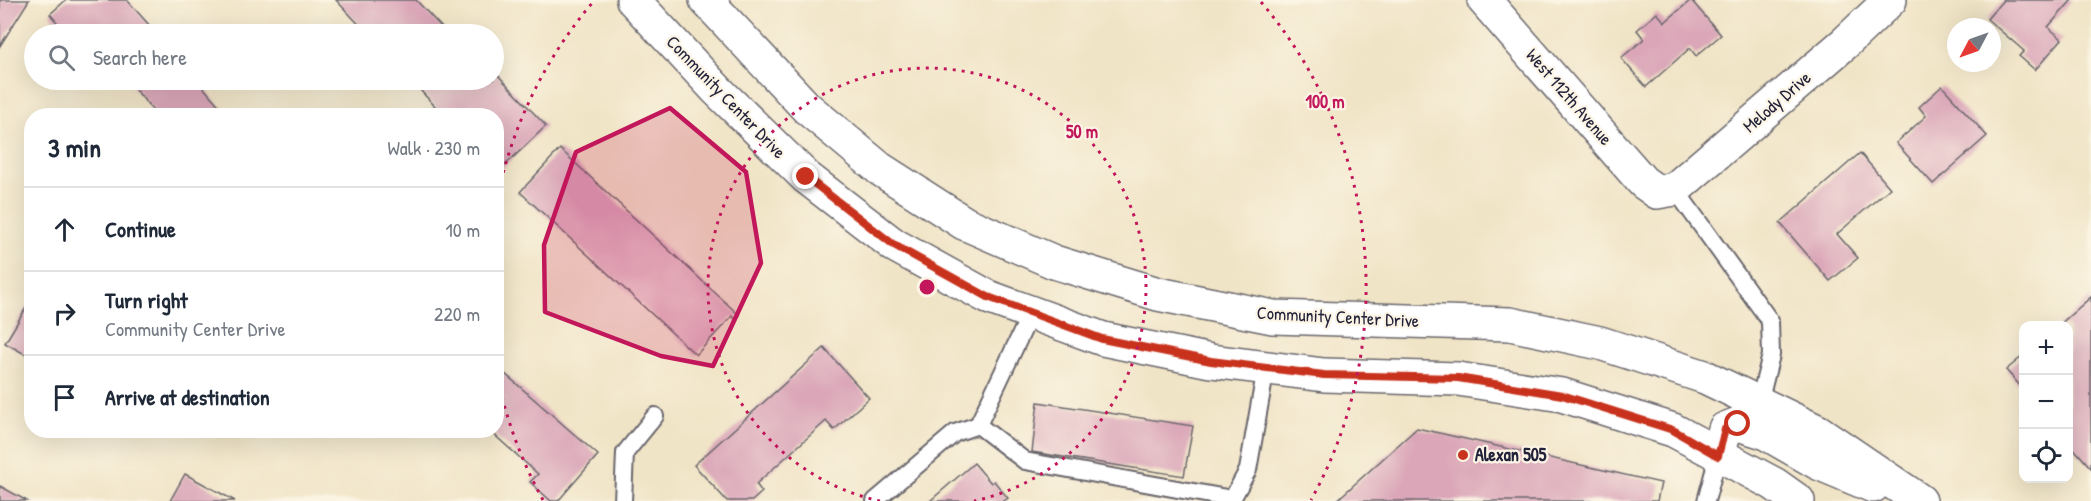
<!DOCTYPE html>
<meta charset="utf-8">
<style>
body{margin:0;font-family:"Patrick Hand",sans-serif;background:#f2f2f3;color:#1f2937}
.controls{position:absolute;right:18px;bottom:18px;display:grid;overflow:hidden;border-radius:12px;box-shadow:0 6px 24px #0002}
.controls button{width:54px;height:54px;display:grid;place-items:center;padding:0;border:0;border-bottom:2px solid #e0e1e3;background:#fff;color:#1f2937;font:30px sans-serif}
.compass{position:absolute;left:1947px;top:18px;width:54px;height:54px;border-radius:50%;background:#fff;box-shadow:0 6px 24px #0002;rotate:229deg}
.stop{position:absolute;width:18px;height:18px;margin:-14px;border:4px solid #c8321e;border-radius:50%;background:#fff}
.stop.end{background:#c8321e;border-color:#fff;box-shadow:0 2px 6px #0008}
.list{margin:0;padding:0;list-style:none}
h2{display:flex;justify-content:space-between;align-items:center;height:78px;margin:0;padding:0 24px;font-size:26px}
h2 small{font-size:20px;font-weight:400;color:#747a83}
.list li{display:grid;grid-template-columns:39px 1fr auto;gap:18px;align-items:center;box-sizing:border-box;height:84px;padding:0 24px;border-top:2px solid #e0e1e3}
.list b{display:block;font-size:22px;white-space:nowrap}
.list p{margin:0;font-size:20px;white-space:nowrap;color:#747a83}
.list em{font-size:20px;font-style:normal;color:#747a83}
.icon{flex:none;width:33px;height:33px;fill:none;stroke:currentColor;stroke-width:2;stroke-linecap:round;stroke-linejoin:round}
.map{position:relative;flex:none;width:2091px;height:501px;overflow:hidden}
.search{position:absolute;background:#fff;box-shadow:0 6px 24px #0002;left:24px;top:24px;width:480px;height:66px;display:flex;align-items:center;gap:15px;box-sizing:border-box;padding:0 21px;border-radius:33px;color:#747a83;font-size:22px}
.panel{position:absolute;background:#fff;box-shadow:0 6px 24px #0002;left:24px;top:108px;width:480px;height:330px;border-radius:24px}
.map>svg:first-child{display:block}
.building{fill:#daa6b8}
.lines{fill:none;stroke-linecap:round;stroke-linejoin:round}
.lane-casing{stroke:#6a666c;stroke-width:20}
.street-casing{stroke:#6a666c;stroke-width:36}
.secondary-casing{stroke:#6a666c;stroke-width:36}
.lane{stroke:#fff;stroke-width:16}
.street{stroke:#fff;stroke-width:33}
.secondary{stroke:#fff;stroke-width:33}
.route{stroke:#c8321e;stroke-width:8}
.marked{fill:#c2185b;fill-opacity:0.2;stroke:#c2185b;stroke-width:4.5;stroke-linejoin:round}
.ring{fill:none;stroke:#c2185b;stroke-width:3;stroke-dasharray:3 6}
.poi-dot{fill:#c8321e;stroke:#fcf5e5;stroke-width:2}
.labels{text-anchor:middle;stroke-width:4.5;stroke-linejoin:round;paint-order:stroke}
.street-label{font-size:18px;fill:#22223b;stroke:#fcf5e5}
.poi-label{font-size:18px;font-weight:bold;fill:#22223b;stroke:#fcf5e5;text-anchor:start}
.centre{fill:#c2185b;stroke:#fcf5e5;stroke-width:3}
.ring-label{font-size:18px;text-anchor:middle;font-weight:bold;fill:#c2185b;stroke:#fcf5e5;stroke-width:4.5;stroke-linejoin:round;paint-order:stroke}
</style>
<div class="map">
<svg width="2091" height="501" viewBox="0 0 2091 501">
<rect width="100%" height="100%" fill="#fcf5e5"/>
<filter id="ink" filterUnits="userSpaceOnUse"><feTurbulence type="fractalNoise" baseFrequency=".0167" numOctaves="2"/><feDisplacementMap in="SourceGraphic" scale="12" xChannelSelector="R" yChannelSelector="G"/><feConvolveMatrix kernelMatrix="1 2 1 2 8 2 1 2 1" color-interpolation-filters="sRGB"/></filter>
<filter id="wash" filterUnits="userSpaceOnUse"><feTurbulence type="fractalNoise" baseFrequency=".008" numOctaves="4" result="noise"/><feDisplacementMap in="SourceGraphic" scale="24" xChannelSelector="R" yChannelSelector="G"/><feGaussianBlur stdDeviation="1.35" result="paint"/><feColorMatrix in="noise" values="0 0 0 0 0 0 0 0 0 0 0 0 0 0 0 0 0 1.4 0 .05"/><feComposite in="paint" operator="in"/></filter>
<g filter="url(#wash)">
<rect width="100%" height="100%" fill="#f0e4c6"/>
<g id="blocks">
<path class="building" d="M0 0H29L0 46Z
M66 0H127L157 34H87L83 30 78 34H67L50 14Z
M336 0H416L444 30 440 34H368Z
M1691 0 1721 35 1696 56 1690 48 1646 87 1621 58 1644 39 1637 30 1657 13 1665 22Z
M2003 0H2072L2048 27 2062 39 2035 70 2019 56 2024 51 1987 19Z
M494 71 546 126 498 172 496 170V116H444L421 91 432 80H494Z
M127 80H197L228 116H158Z
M1942 86 1987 136 1933 184 1896 143 1926 116 1919 107Z
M560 149 739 315 735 319 732 316 696 355 520 192Z
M1860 153 1890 188 1837 234 1858 258 1830 281 1780 223Z
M2091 297V468L2068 442V326H2058Z
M32 298V358L5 343Z
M824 348 869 398 834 430 826 421 756 484 762 492 752 501H727L694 465Z
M2024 355V390L2006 370Z
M496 366 598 455 558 501H551L530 482 538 474 489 430H496Z
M1038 402 1193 426 1184 476 1032 452Z
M1417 428 1661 483 1657 501H1336Z
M974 463 991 483 994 481 1008 498 1004 501H930Z
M185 474 235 501H170Z
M0 486 27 501H0Z"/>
</g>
</g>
<g filter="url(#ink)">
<use href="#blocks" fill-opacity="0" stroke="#6a666c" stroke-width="1.5"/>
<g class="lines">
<g class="lane-casing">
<path id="lane" d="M1675 189 1770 321 1771 355 1759 403
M1031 313 978 425 1025 461 1232 499
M623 501 625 453 655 416
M875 501 955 433 978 425
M1231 501 1248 470 1266 368
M1706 501 1718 456"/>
</g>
<g class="street-casing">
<path id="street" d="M1484 0 1643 182 1657 192 1675 189 1845 43 1890 0"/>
</g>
<g class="secondary-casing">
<path id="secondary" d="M633 0 717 90 806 177 894 245 988 297 1103 339 1211 361 1324 375 1458 379 1562 395 1673 430 1774 484 1798 501
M706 0 807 108 880 169 964 223 1054 262 1158 294 1273 317 1510 324 1600 343 1705 377 1817 431 1920 501
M1718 456 1725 429 1738 424 1764 432 1818 463 1873 486"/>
</g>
<use href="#lane" class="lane"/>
<use href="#street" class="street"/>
<use href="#secondary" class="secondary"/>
</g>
</g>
<g class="lines" filter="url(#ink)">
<path class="route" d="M806 177 894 245 988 297 1102 339 1211 361 1324 375 1458 378 1562 395 1673 430 1718 456 1725 429 1738 424"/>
</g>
<path class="marked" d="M670 108 746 172 761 263 713 366 661 356 545 312 544 245 576 152Z"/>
<g class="ring">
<path d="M880 501A219 219 0 1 1 974 501"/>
<path d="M543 500A439 439 0 0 1 497 375M497 199A439 439 0 0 1 593 2M1261 2A439 439 0 0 1 1311 500"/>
</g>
<circle class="poi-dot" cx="1463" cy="455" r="6"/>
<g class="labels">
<g class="street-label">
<text transform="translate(726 97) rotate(46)" y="6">Community Center Drive</text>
<text transform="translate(1569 97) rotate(49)" y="6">West 112th Avenue</text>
<text transform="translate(1777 102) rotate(-41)" y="6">Melody Drive</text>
<text transform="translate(1338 317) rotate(3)" y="6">Community Center Drive</text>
</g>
<g class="poi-label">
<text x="1475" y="461">Alexan 505</text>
</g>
</g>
<circle cx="927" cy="287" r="9" class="centre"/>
<g class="ring-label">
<text x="1325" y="108">100 m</text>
<text x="1082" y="138">50 m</text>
</g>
</svg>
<div class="controls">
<button>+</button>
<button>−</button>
<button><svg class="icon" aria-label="locate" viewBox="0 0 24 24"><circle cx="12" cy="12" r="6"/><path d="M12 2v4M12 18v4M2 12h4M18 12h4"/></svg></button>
</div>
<svg class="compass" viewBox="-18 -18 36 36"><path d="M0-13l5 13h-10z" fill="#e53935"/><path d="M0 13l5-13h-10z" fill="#747a83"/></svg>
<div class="stop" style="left:1738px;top:424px"></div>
<div class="stop end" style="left:806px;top:177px"></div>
<div class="search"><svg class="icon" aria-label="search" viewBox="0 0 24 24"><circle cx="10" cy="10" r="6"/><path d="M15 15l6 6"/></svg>Search here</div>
<section class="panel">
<h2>3 min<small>Walk · 230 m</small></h2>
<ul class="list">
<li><svg class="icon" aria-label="ahead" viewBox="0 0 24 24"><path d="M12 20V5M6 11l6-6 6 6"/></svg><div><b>Continue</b></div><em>10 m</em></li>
<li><svg class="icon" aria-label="right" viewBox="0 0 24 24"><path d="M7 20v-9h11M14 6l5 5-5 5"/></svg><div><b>Turn right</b><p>Community Center Drive</p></div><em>220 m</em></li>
<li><svg class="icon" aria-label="arrive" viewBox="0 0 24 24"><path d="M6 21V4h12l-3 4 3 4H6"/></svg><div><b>Arrive at destination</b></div></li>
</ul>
</section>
</div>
